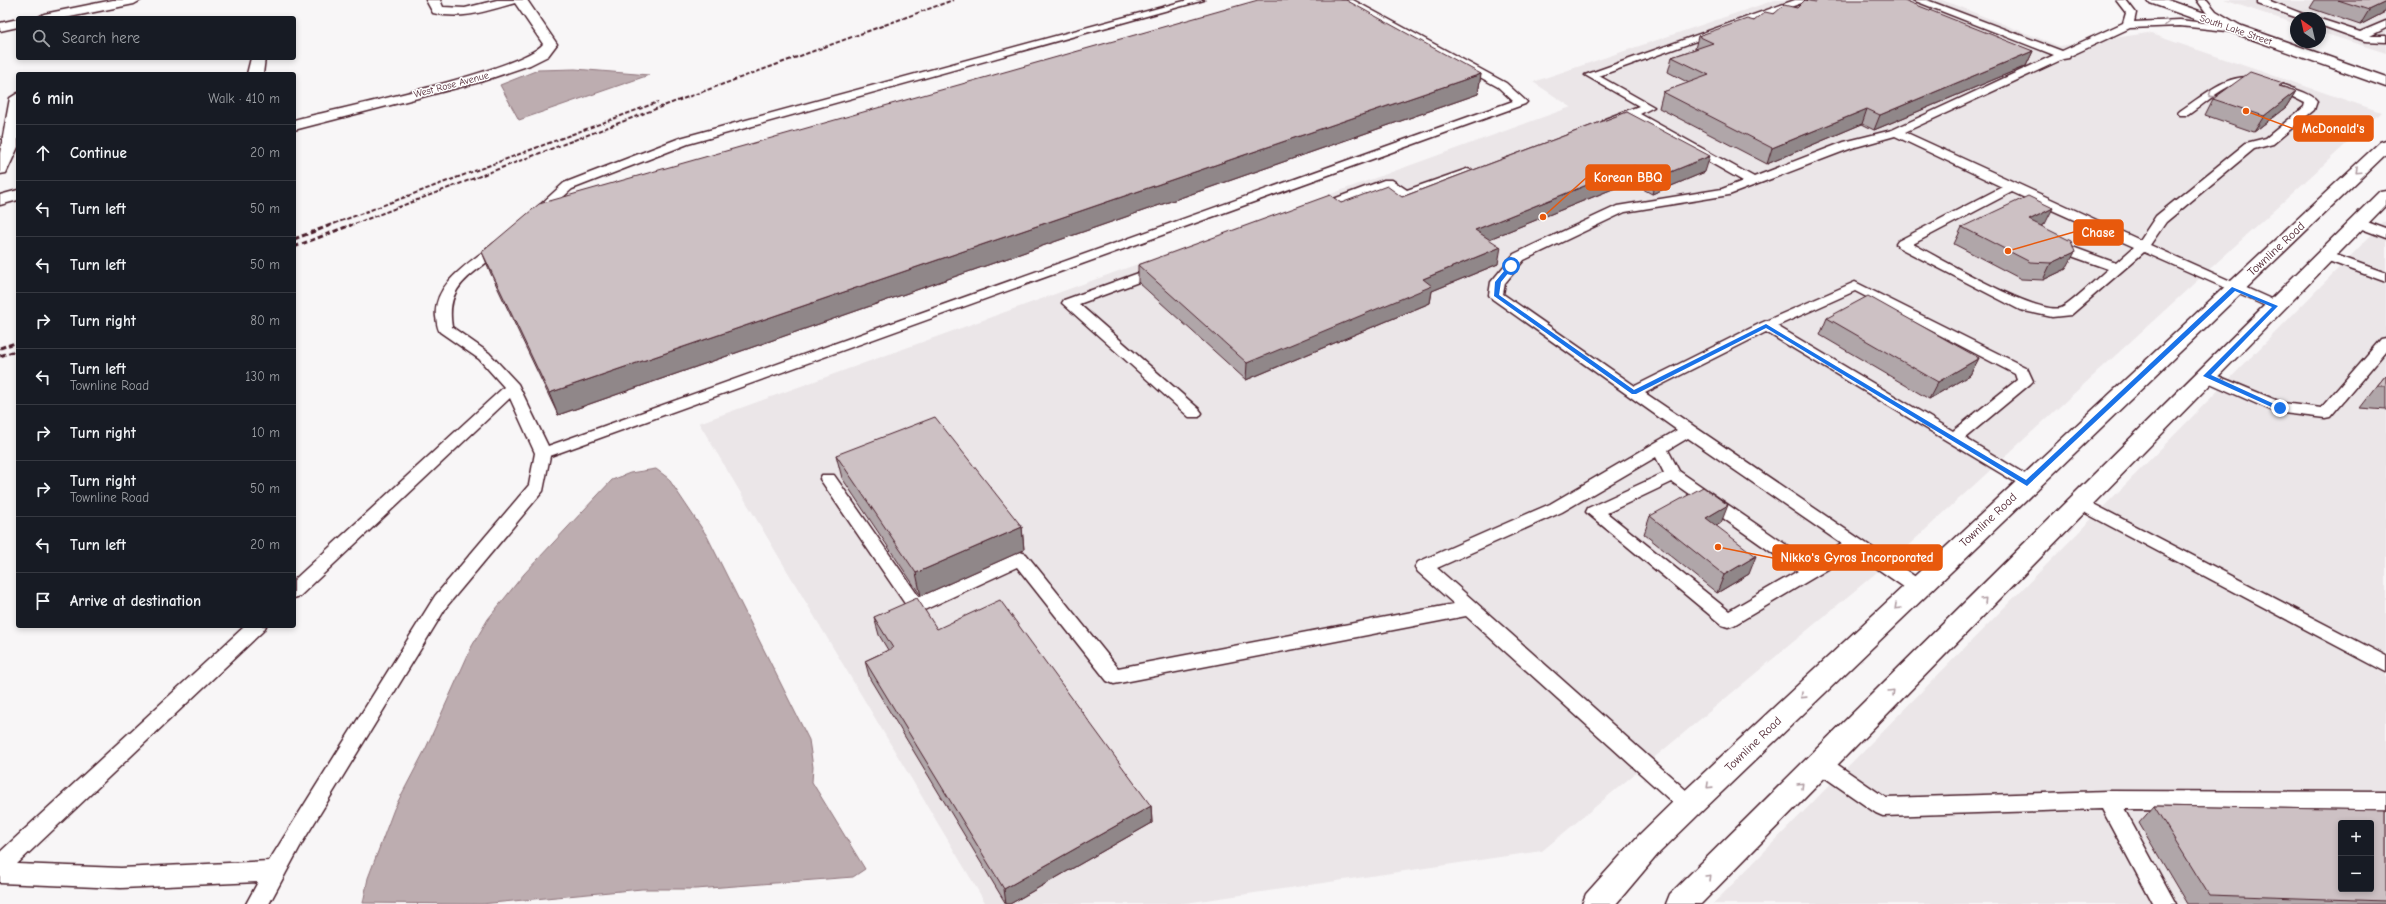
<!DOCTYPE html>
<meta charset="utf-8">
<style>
body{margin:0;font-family:"Comic Neue",sans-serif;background:#242831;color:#f1f3f6}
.controls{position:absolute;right:12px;bottom:12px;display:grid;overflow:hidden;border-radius:4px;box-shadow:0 2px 6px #0003}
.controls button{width:36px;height:36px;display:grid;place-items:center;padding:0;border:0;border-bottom:1px solid #363941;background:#171b24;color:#f1f3f6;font:20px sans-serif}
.compass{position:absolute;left:2290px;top:12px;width:36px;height:36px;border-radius:50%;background:#171b24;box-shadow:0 2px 6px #0003;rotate:326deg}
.stop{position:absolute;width:12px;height:12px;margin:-9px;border:3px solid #1a73e8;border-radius:50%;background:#fff}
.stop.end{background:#1a73e8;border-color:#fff;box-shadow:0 1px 4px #0008}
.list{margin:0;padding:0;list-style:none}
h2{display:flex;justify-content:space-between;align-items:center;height:52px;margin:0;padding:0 16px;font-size:17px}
h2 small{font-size:13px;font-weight:400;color:#9ea1a6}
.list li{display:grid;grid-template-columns:26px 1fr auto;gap:12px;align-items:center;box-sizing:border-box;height:56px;padding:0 16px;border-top:1px solid #363941}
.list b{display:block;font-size:15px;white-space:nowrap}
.list p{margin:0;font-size:13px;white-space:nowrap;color:#9ea1a6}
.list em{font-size:13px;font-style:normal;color:#9ea1a6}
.icon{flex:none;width:22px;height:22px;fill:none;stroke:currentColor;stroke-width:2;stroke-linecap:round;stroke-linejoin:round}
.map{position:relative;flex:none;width:2386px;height:904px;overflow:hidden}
.search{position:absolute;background:#171b24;box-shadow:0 2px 6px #0003;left:16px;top:16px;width:280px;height:44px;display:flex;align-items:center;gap:10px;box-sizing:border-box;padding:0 14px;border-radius:4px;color:#9ea1a6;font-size:15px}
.panel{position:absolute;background:#171b24;box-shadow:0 2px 6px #0003;left:16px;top:72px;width:280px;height:556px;border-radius:4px}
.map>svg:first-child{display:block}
.built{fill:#ebe6e8;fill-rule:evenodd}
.water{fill:#bdadb0;stroke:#8f747b}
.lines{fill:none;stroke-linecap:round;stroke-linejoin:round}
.service-casing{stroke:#4a1f2b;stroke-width:3}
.minor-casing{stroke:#4a1f2b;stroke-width:3}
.primary-casing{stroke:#4a1f2b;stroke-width:3}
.service{fill:#fff;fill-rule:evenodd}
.minor{fill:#fff;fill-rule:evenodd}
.primary{fill:#fff;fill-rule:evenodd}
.rail-far1{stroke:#4a1f2b;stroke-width:2;stroke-dasharray:4.5 2;stroke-linecap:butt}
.rail{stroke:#4a1f2b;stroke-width:3;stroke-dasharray:5.5 3;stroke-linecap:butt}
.wall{fill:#b0a6a9;stroke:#4a1f2b}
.shaded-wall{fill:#908789;stroke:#4a1f2b}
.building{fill:#cdc1c4;stroke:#4a1f2b;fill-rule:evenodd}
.oneway{stroke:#ae9aa0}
.route{fill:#1a73e8}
.labels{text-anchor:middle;stroke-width:3;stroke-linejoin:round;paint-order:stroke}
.far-street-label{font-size:10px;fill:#4a1f2b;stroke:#fff}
.street-label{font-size:12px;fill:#4a1f2b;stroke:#fff}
.leader{fill:none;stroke:#e8590c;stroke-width:1.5}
.callout-dot{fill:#e8590c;stroke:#fff;stroke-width:1.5}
.callout{fill:#e8590c;stroke:#e8590c;stroke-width:1.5}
.callout-label{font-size:13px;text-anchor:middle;font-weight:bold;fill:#fff}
</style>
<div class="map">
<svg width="2386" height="904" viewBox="0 0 2386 904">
<rect width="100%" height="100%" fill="#f8f6f7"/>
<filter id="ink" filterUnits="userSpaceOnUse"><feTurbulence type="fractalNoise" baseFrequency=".025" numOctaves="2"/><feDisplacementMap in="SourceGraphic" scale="8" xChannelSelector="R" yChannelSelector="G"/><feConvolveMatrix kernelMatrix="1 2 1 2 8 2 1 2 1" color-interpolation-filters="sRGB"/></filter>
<g filter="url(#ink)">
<path class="built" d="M1775 0H1942L2059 46 2148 33 2381 112 1900 553 1542 851 1179 904H986L699 423 1571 107 1533 82Z
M2224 0H2386V53L2320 32V18H2296V24Z
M2386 220V904H1713L1865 749ZM2341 823H2371V889H2341Z"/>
<path class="water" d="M575 69 649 75 519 120 500 85 538 70Z
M656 469 668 478 707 536 809 740 813 767 812 782 865 869 853 877 696 889H642L481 904 363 903 368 878 394 809 426 748 472 646 488 619 524 574 612 480 630 473Z"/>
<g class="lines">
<g class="service-casing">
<path id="service" d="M1188 0H1204L688 144 572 189 540 218 535 219 529 215 564 183 680 138Z
M1341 0H1353L1506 83 1527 102 1525 104 550 456 543 491 447 606 302 843 269 904H246L258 882 121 888 0 883V852L245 626H266L263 631 17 864 121 868 269 861 435 596 529 485 535 453 510 398 300 596 294 598V580L504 387 479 359 440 332C437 328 437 322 436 317 432 283 474 260 496 242H506L508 245C504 251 497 255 491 259 464 280 446 290 452 327L489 353 518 384 548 446 1513 101 1498 87Z
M1795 0H1810L1599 76 1654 107 1640 114 1754 177 1844 142 1892 130 2054 55 1913 0H1927L2062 51 2123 23 2126 13 2116 0H2126L2136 13 2134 22 2180 20 2228 26 2208 15 2197 0H2207L2216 11 2246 29V33L2180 26 2130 28 2070 56 2069 58 2063 59 1905 132 2140 240 2156 216 2246 143 2266 138 2304 107 2305 103C2286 94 2256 76 2234 84 2217 91 2203 105 2188 115H2180L2178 113 2180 111C2224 81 2235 66 2289 87 2297 90 2312 94 2317 101L2314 110 2273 144 2254 149 2166 222 2150 245 2280 303 2282 306 2275 310 2144 252 2071 315 2052 317 2020 310 1898 247 1896 244 1898 241 2002 187 1895 136 1852 148 1729 195 1625 212 1524 260 1505 283 1503 294 1635 386 1761 323 1855 282 2027 368 2033 381 2030 384 1965 438 2033 479 2035 483 2033 487 2027 489 1766 332 1645 393 1923 582 1926 587 1923 592 1917 594 1911 592 1855 553 1734 625 1728 627 1722 625 1586 512 1588 508 1664 473 1656 457 1562 512 1437 568 1696 799 1699 805 1696 811 1689 814 1682 811 1466 616 1114 684 1107 681 1017 567 922 611 916 613 910 611 820 479 822 475H834L919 597 1014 554 1020 552 1026 554 1118 668 1454 604 1418 572 1415 567 1418 562 1550 504 1677 430 1491 298 1489 295 1491 282 1514 254 1617 206 1722 189 1743 181 1630 117 1609 124 1605 123 1603 121 1605 119 1639 106 1585 75ZM2012 192 2134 247 2116 263 2059 242H2049L2047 245 2049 248 2108 269C2099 276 2069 306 2061 308 2035 315 1940 258 1913 244ZM1855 291 2015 374 2017 380 1953 431 1777 326ZM1688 438 1842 544 1811 562 1679 471 1668 450ZM1672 482 1798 571 1729 611 1607 513Z
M2258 0H2271L2270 1 2313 18H2298L2258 4Z
M2320 19 2360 32 2386 21V28L2370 36H2386V42L2365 41 2320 25Z
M1467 169 1471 170 1473 173 1471 176 1410 198H1402L1387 188 1325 212H1315L1314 209 1315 206 1384 180H1392L1407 190Z
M2359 219 2386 229V238L2354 226 2353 223Z
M2328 252 2386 273V282L2323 259 2321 256 2323 253Z
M1158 266 1165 270 1163 273 1079 304 1199 409 1202 413 1199 417H1189L1062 303 1064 300Z
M2386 338V351L2330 417 2325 418 2275 412 2201 379 2199 376 2206 371 2283 403 2321 408 2381 339Z
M2080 497 2386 656V672L2074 507 2072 503 2074 499Z
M1821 755 1828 758 1886 798 2108 791 2386 792V810L2124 809 2176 904H2153L2102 809 1883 816 1876 813 1814 770 1811 764 1814 758Z"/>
</g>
<g class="minor-casing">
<path id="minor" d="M113 0H141L134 4 65 18H37L44 14Z
M426 0H440L443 7 465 8 497 0H527L557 44 548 56 530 65 480 82 294 130V120C337 109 521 71 543 44L515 3C487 11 462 20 433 13Z
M18 19V27L0 31V23Z
M251 58H265L263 74H247Z
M18 93V147L6 173 0 174V153L10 98Z
M18 190V200L0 205V195Z"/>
</g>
<g class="primary-casing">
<path id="primary" d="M2148 0H2168L2386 77V87L2150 3Z
M2386 140V154L1699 814 1659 853 1616 904H1582L1586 894 1639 835 1679 796 2380 142Z
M2386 190V205L1701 904H1666L1670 894 2380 191Z"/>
</g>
<use href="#service" class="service"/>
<use href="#minor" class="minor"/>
<use href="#primary" class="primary"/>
<path class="rail-far1" d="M328 226 658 102
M349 226 666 105 953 0"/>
<path class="rail" d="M294 239 331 225
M294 247 351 225
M0 348 18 342
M0 356 18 350"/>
</g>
<path class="wall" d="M2315 0H2386V11L2385 12 2360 25 2310 8Z
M1797 8 2033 51 2026 66 1874 130 1862 124 1767 164 1659 108 1663 92 1689 83 1668 72 1672 57 1695 49 1698 36 1754 21 1774 14Z
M1481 74 1478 94 558 415 491 274 482 252Z
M2283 83 2281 86 2296 91 2286 107 2254 132 2205 115 2213 99Z
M1627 112 1705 172 1652 194 1630 182 1489 239 1498 264 1432 291 1430 303 1246 380 1138 282V265L1341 203 1402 197Z
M2045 224 2042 226 2066 269 2043 280 2021 279 1954 244 1962 227Z
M1827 318 1979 358 1970 375 1929 399 1820 335Z
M2386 375V410L2360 408 2377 386Z
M836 455 1022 527 1024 550 921 596 842 478Z
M1650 516 1721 523 1716 526 1749 574 1717 593 1644 534Z
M874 617 937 629 1151 806 1152 823 1010 904H1006L870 679 865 661 888 650 879 635Z
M2154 806 2386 810V904H2187L2139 823Z"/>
<path class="shaded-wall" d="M2386 2V11L2385 12 2360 25 2369 10Z
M2033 51 2026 66 1874 130 1880 115Z
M1481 74 1478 94 558 415 549 393Z
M2296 91 2286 107 2254 132 2264 116Z
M1867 109 1862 124 1767 164 1772 148Z
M1710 156 1705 172 1652 194 1656 178Z
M1634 166 1630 182 1472 246 1475 230Z
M2053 208 2045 224 2021 236 2029 220Z
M1501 247 1498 264 1432 291 1430 303 1246 380 1247 363 1423 279Z
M2075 252 2066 269 2043 280 2051 263Z
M1979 358 1970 375 1929 399 1938 382Z
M1728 505 1721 523 1699 536 1706 518Z
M1022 527 1024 550 921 596 916 573Z
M1756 556 1749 574 1717 593 1724 575Z
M1151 806 1152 823 1010 904H1006L1004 889Z"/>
<path class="building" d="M1258 0H1346L1481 74 549 393 482 252 539 204Z
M1805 0 1816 2 1818 0H1904L2033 51 1880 115 1867 109 1772 148 1663 92 1709 75 1672 57 1713 43 1698 36 1747 19 1754 21 1765 12 1774 14 1784 5 1797 8Z
M2338 0H2386V2L2369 10Z
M2250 72 2283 83 2279 86 2296 91 2264 116 2213 99Z
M1627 112 1710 156 1656 178 1634 166 1475 230 1501 247 1423 279 1432 286 1247 363 1138 265 1330 195 1341 203 1387 186 1402 197Z
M2028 196 2053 208 2029 220 2071 241 2075 252 2051 263 2030 262 1962 227Z
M1868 296 1979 358 1938 382 1827 318Z
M2386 375V386H2377Z
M935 417 1022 527 916 573 836 455Z
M1703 487 1728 505 1706 518 1756 556 1724 575 1650 516Z
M917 598 937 629 1000 600 1151 806 1004 889 865 661 893 648 874 617Z
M2154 806 2386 810V901L2209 895ZM2341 823H2371V889H2341Z"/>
<defs><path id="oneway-chevron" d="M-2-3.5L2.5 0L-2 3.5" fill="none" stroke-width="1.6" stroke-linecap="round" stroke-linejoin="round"/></defs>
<g class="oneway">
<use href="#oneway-chevron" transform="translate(2167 22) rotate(1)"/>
<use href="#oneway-chevron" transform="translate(2211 95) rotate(146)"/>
<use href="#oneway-chevron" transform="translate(2358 171) rotate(137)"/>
<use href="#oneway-chevron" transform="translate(1984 600) rotate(-45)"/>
<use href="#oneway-chevron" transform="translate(1897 607) rotate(136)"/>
<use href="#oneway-chevron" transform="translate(1892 692) rotate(-45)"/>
<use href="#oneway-chevron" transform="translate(1803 696) rotate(136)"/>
<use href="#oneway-chevron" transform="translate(1801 785) rotate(-45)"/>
<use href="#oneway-chevron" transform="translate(1709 786) rotate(136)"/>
<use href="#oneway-chevron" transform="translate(1709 877) rotate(-45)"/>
</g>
</g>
<path class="route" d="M1509 265 1514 266 1501 282 1499 295 1634 390 1766 324 2026 480 2232 287 2278 306 2211 375 2283 408 2278 410 2203 376 2272 307 2235 291 2027 486 1766 328 1636 394H1632L1494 296 1495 282Z"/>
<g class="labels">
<g class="far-street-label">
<text transform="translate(2236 29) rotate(19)" y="4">South Lake Street</text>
<text transform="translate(451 84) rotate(-15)" y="4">West Rose Avenue</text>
</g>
<g class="street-label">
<text transform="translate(2276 249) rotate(-43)" y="4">Townline Road</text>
<text transform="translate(1988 520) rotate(-43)" y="4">Townline Road</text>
<text transform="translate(1753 744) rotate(-44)" y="4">Townline Road</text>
</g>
</g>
<path class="leader" d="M2246 111L2294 129M1543 217L1586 178M2008 251L2074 232M1718 547L1773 558"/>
<g class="callout-dot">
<circle cx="2246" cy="111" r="4"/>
<circle cx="1543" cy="217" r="4"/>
<circle cx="2008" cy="251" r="4"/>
<circle cx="1718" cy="547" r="4"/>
</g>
<g class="callout">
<rect x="2294" y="116" width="79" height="25" rx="4"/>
<rect x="1586" y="165" width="84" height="25" rx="4"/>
<rect x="2074" y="220" width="49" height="25" rx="4"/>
<rect x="1773" y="545" width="169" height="25" rx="4"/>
</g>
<g class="callout-label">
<text x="2333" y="133">McDonald's</text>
<text x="1628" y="182">Korean BBQ</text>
<text x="2098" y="237">Chase</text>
<text x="1857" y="562">Nikko's Gyros Incorporated</text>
</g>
</svg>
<div class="controls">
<button>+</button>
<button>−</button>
</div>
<svg class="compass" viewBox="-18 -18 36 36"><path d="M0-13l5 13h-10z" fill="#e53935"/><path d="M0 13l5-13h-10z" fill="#9ea1a6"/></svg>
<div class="stop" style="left:1511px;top:266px"></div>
<div class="stop end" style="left:2280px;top:408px"></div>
<div class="search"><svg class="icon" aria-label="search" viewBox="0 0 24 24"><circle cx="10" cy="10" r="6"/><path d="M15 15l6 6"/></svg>Search here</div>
<section class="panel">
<h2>6 min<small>Walk · 410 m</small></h2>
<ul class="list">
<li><svg class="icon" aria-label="ahead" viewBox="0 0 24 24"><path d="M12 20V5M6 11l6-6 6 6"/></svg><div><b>Continue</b></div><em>20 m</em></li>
<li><svg class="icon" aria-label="left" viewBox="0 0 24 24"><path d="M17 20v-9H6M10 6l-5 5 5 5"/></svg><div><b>Turn left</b></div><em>50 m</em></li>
<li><svg class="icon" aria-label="left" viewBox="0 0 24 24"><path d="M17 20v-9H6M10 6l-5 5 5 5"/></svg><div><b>Turn left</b></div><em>50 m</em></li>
<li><svg class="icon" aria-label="right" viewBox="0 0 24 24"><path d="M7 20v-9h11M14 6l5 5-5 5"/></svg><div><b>Turn right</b></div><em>80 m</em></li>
<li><svg class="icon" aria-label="left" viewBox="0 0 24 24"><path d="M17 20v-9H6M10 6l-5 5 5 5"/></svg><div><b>Turn left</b><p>Townline Road</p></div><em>130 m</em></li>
<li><svg class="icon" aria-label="right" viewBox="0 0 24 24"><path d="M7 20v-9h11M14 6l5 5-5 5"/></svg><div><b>Turn right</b></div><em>10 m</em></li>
<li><svg class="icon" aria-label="right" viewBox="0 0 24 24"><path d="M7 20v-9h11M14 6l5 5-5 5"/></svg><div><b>Turn right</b><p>Townline Road</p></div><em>50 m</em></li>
<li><svg class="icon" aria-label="left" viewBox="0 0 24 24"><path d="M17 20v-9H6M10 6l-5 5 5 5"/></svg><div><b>Turn left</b></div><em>20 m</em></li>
<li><svg class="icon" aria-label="arrive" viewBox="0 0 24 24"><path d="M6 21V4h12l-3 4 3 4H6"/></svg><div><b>Arrive at destination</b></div></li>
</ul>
</section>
</div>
